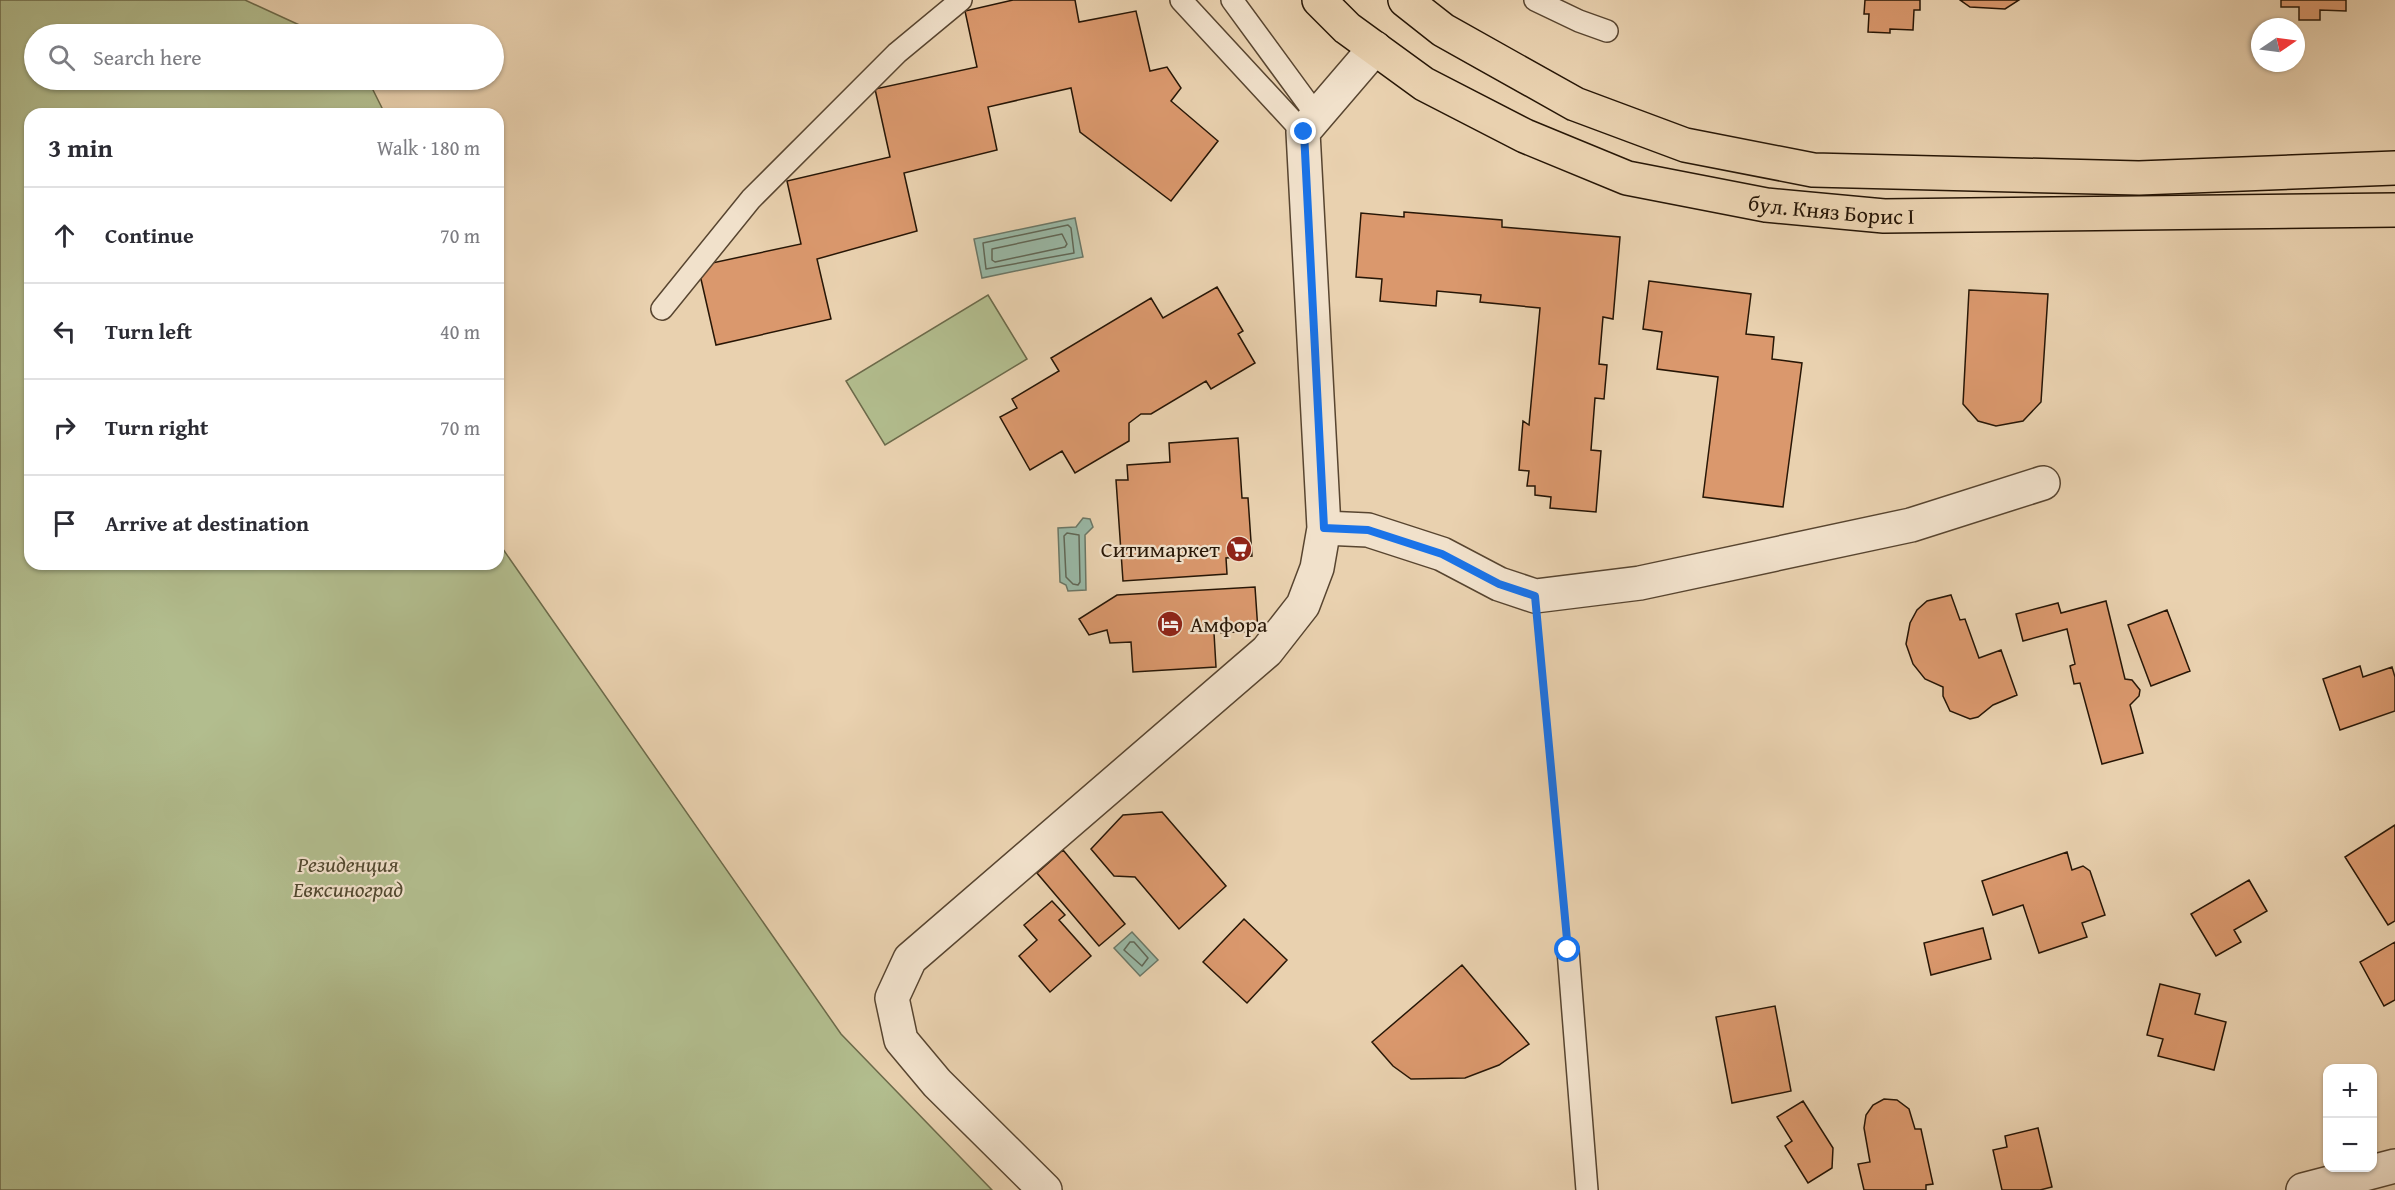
<!DOCTYPE html>
<meta charset="utf-8">
<style>
body{margin:0;font-family:"Gentium Book Plus",serif;background:#f7f7f7;color:#2b2b33}
.controls{position:absolute;right:18px;bottom:18px;display:grid;overflow:hidden;border-radius:12px;box-shadow:0 2px 4px #0004}
.controls button{width:54px;height:54px;display:grid;place-items:center;padding:0;border:0;border-bottom:2px solid #e1e1e2;background:#fff;color:#2b2b33;font:30px sans-serif}
.compass{position:absolute;left:2251px;top:18px;width:54px;height:54px;border-radius:50%;background:#fff;box-shadow:0 2px 4px #0004;rotate:77deg}
.stop{position:absolute;width:18px;height:18px;margin:-14px;border:4px solid #1a73e8;border-radius:50%;background:#fff}
.stop.end{background:#1a73e8;border-color:#fff;box-shadow:0 2px 6px #0008}
.list{margin:0;padding:0;list-style:none}
h2{display:flex;justify-content:space-between;align-items:center;height:78px;margin:0;padding:0 24px;font-size:26px}
h2 small{font-size:20px;font-weight:400;color:#7c7c81}
.list li{display:grid;grid-template-columns:39px 1fr auto;gap:18px;align-items:center;box-sizing:border-box;height:96px;padding:0 24px;border-top:2px solid #e1e1e2}
.list b{display:block;font-size:22px;white-space:nowrap}
.list em{font-size:20px;font-style:normal;color:#7c7c81}
.icon{flex:none;width:33px;height:33px;fill:none;stroke:currentColor;stroke-width:2;stroke-linecap:round;stroke-linejoin:round}
.map{position:relative;flex:none;width:2395px;height:1190px;overflow:hidden}
.search{position:absolute;background:#fff;box-shadow:0 2px 4px #0004;left:24px;top:24px;width:480px;height:66px;display:flex;align-items:center;gap:15px;box-sizing:border-box;padding:0 21px;border-radius:33px;color:#7c7c81;font-size:22px}
.panel{position:absolute;background:#fff;box-shadow:0 2px 4px #0004;left:24px;top:108px;width:480px;height:462px;border-radius:18px}
.map>svg:first-child{display:block}
.green{fill:#b2bd8e;stroke:#6c6a4a;stroke-width:1.5}
.water{fill:#99b8a6;stroke:#6b7766;stroke-width:1.5}
.lines{fill:none;stroke-linecap:round;stroke-linejoin:round}
.shore{stroke:#606756;stroke-width:1.5}
.building{fill:#da986d;stroke:#271606;stroke-width:1.5}
.service-casing{stroke:#584530;stroke-width:24}
.minor-casing{stroke:#584530;stroke-width:36}
.trunk-casing{stroke:#271606;stroke-width:36}
.path{stroke:#271606;stroke-width:4;stroke-dasharray:1.5 3;stroke-linecap:butt}
.service{stroke:#f1e1cb;stroke-width:21}
.minor{stroke:#f1e1cb;stroke-width:33}
.trunk{stroke:#e9d1af;stroke-width:33}
.route{stroke:#1a73e8;stroke-width:8}
.labels{text-anchor:middle;stroke-width:4.5;stroke-linejoin:round;paint-order:stroke}
.street-label{font-size:22px;fill:#271606;stroke:#f1e1cb}
.poi-label{font-size:22px;fill:#271606;stroke:#f1e1cb;text-anchor:end}
.park-label{font-size:22px;font-style:italic;fill:#51482f;stroke:#f1e1cb}
</style>
<div class="map">
<svg width="2395" height="1190" viewBox="0 0 2395 1190">
<rect width="100%" height="100%" fill="#e9d1af"/>
<filter id="stains"><feTurbulence type="fractalNoise" baseFrequency=".00333" numOctaves="4"/><feColorMatrix values="0 0 0 0 .2 0 0 0 0 .09 0 0 0 0 .02 0 0 0 .5 -.17"/></filter>
<radialGradient id="worn" r=".72"><stop offset=".6" stop-color="#630" stop-opacity="0"/><stop offset="1" stop-color="#630" stop-opacity=".3"/></radialGradient>
<path class="green" d="M0 0H245L319 34H34V80H368L385 114H30V564H498V542L841 1034 992 1190H0Z
M988 295 1027 359 885 445 846 381Z"/>
<path class="water" d="M1075 218 1083 257 982 278 974 239Z
M1083 518 1090 519 1093 527 1085 535 1086 590 1068 591 1066 585 1060 582 1058 528 1076 527Z
M1132 932 1158 960 1140 976 1114 948Z"/>
<g class="lines">
<path class="shore" d="M1068 225 1071 228 1074 253 986 269 983 243Z
M1062 234 1067 244 1065 247 995 262 992 260V249Z
M1067 533 1079 535 1080 582 1078 585 1073 584 1066 577 1064 536Z
M1130 942H1134L1148 958 1142 966 1124 950Z"/>
</g>
<path class="building" d="M1013 0H1075L1079 22 1136 11 1150 71 1167 67 1181 88 1171 101 1218 141 1171 201 1080 132 1071 88 988 107 997 150 904 173 917 231 817 259 831 319 716 345 698 266 801 244 787 181 890 157 875 89 977 67 965 11Z
M1865 0H1920V10H1914L1913 30 1890 29V33L1868 32 1869 14H1864Z
M1960 0H2019L2005 9 1970 7Z
M2281 0H2346V11L2320 10V20H2299V7H2281Z
M1404 212 1502 220V227L1620 237 1613 319 1603 317 1599 364 1607 365 1604 399 1595 398 1591 450 1601 451 1596 512 1550 508 1551 497 1535 495V486H1527L1529 471 1519 470 1523 421 1529 425 1540 308 1480 302 1481 295 1437 291 1436 306 1380 301 1382 279 1356 277 1361 213 1404 217Z
M1649 281 1751 294 1746 334 1774 337 1772 359 1802 363 1783 507 1703 497 1718 377 1657 369 1662 332 1643 329Z
M1217 287 1243 331 1238 334 1255 363 1211 389 1206 381 1151 414H1141L1129 423V441L1075 473 1062 451 1030 470 1000 417 1017 408 1012 399 1059 371 1051 358 1151 298 1163 318Z
M1969 290 2048 294 2041 402 2023 421 1996 426 1978 421 1963 404Z
M1238 438 1242 498H1248L1252 556 1226 558 1227 574 1123 581 1116 480H1128L1127 465 1170 462 1169 443Z
M1255 587 1258 631 1214 633 1216 667 1133 672 1131 642 1110 643 1107 630 1089 635 1079 619 1117 595Z
M1951 595 1960 620 1965 619 1979 658 2001 650 2017 695 1993 705 1978 717 1970 719 1950 711 1943 696V687L1925 679 1913 664 1906 644 1910 623 1917 610 1927 601Z
M2106 601 2125 679 2132 680 2140 690 2139 696 2130 705 2143 753 2102 764 2080 683 2074 684 2070 666 2075 664 2067 629 2023 641 2016 614 2058 603 2061 613Z
M2167 610 2190 671 2151 686 2128 625Z
M2360 666 2363 677 2392 667 2395 677V711L2340 730 2323 679Z
M1162 812 1226 886 1179 929 1135 877 1114 876 1091 849 1123 815Z
M2395 825V921L2388 925 2345 857Z
M1063 850 1125 924 1099 946 1037 873Z
M2067 852 2072 870 2083 866 2090 871 2105 915 2082 923 2087 937 2039 953 2023 905 1993 915 1982 881Z
M2249 880 2267 911 2234 930 2241 942 2216 956 2191 914Z
M1052 901 1065 915 1059 920 1091 956 1050 992 1019 956 1037 940 1024 925Z
M1244 919 1287 960 1247 1003 1203 962Z
M1983 928 1991 959 1931 975 1924 943Z
M2395 942V1000L2384 1006 2360 962Z
M1462 965 1529 1044 1499 1065 1465 1078 1411 1079 1393 1066 1372 1042Z
M2160 984 2200 994 2195 1014 2226 1022 2214 1070 2158 1056 2163 1039 2147 1035Z
M1775 1006 1791 1091 1732 1103 1716 1017Z
M1884 1099 1897 1100 1909 1109 1915 1129H1921L1933 1184 1926 1185V1190H1864L1858 1164 1870 1162 1864 1128 1866 1115 1873 1105Z
M1803 1101 1833 1148 1832 1168 1808 1183 1785 1146 1792 1141 1777 1117Z
M2038 1128 2052 1187 2040 1190H2002L1993 1150 2007 1147 2005 1136Z"/>
<g class="lines">
<g class="service-casing">
<path id="service" d="M1181 0 1303 132
M1232 0 1317 116
M1535 0 1579 21 1607 31
M662 309 751 199 897 53 961 0
M1568 950 1587 1190"/>
</g>
<g class="minor-casing">
<path id="minor" d="M1324 528 1368 530 1442 554 1499 584 1535 596 1640 583 1911 525 2043 483
M1045 1190 937 1083 901 1040 892 998 910 959 1267 651 1303 605 1317 568 1324 528 1303 132 1375 48
M2303 1190 2395 1166"/>
</g>
<g class="trunk-casing">
<g id="trunk">
<path id="s1" d="M1319 0 1347 28 1424 84 1525 136 1627 178 1766 205 1884 216 2395 210"/>
<path d="M1405 0 1443 30 1575 104 1685 145 1813 170 2139 178 2395 168"/>
</g>
</g>
<path class="path" d="M1538 630 1565 921"/>
<use href="#service" class="service"/>
<use href="#minor" class="minor"/>
<use href="#trunk" class="trunk"/>
</g>
<g class="lines">
<path class="route" d="M1304 132 1324 528 1368 530 1442 554 1499 584 1535 596 1568 950"/>
</g>
<defs>
<g id="supermarket-disc" transform="scale(1.35)"><circle r="9.5" fill="#8f2418" stroke="#f1e1cb"/><path d="M-6-5.5h2.5l.6 2H6L4.5 2H-2.5L-4.4-4H-6ZM-1.5 3.2a1.3 1.3 0 1 0 .1 0ZM3 3.2a1.3 1.3 0 1 0 .1 0Z" fill="#fff"/></g>
<g id="hotel-disc" transform="scale(1.35)"><circle r="9.5" fill="#8f2418" stroke="#f1e1cb"/><path d="M-6-4.5h1.5V1H6V5H4.5V3h-9V5H-6ZM-4 0a1.8 1.8 0 1 1 3.6 0ZM.5 0V-2.5h3Q6-2.5 6 0Z" fill="#fff"/></g>
</defs>
<g fill-rule="evenodd">
<use href="#supermarket-disc" x="1239" y="549"/>
<use href="#hotel-disc" x="1170" y="624"/>
</g>
<g class="labels">
<g class="street-label">
<text dy="8" stroke="none"><textPath href="#s1" startOffset="566">бул. Княз Борис I</textPath></text>
</g>
<g class="poi-label">
<text x="1220" y="557">Ситимаркет</text>
<text x="1190" y="632" text-anchor="start">Амфора</text>
</g>
<g class="park-label">
<text x="348" y="872">Резиденция<tspan x="348" dy="25">Евксиноград</tspan></text>
</g>
</g>
<rect width="100%" height="100%" filter="url(#stains)"/>
<rect width="100%" height="100%" fill="url(#worn)"/>
</svg>
<div class="controls">
<button>+</button>
<button>−</button>
</div>
<svg class="compass" viewBox="-18 -18 36 36"><path d="M0-13l5 13h-10z" fill="#e53935"/><path d="M0 13l5-13h-10z" fill="#7c7c81"/></svg>
<div class="stop" style="left:1568px;top:950px"></div>
<div class="stop end" style="left:1304px;top:132px"></div>
<div class="search"><svg class="icon" aria-label="search" viewBox="0 0 24 24"><circle cx="10" cy="10" r="6"/><path d="M15 15l6 6"/></svg>Search here</div>
<section class="panel">
<h2>3 min<small>Walk · 180 m</small></h2>
<ul class="list">
<li><svg class="icon" aria-label="ahead" viewBox="0 0 24 24"><path d="M12 20V5M6 11l6-6 6 6"/></svg><div><b>Continue</b></div><em>70 m</em></li>
<li><svg class="icon" aria-label="left" viewBox="0 0 24 24"><path d="M17 20v-9H6M10 6l-5 5 5 5"/></svg><div><b>Turn left</b></div><em>40 m</em></li>
<li><svg class="icon" aria-label="right" viewBox="0 0 24 24"><path d="M7 20v-9h11M14 6l5 5-5 5"/></svg><div><b>Turn right</b></div><em>70 m</em></li>
<li><svg class="icon" aria-label="arrive" viewBox="0 0 24 24"><path d="M6 21V4h12l-3 4 3 4H6"/></svg><div><b>Arrive at destination</b></div></li>
</ul>
</section>
</div>
